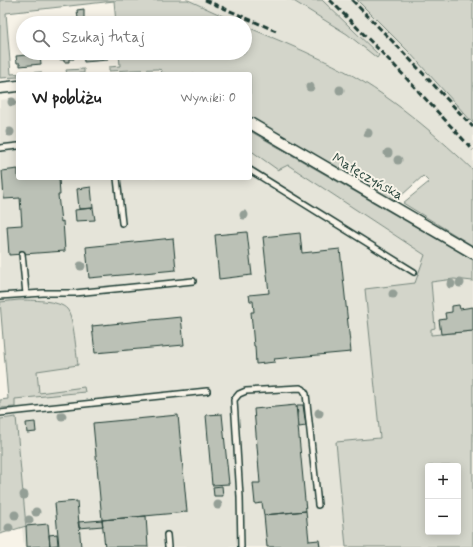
<!DOCTYPE html>
<html lang="pl">
<meta charset="utf-8">
<style>
body{margin:0;font-family:Mynerve,sans-serif;background:#f6f6f6;color:#222}
.controls{position:absolute;right:12px;bottom:12px;display:grid;overflow:hidden;border-radius:4px;box-shadow:0 2px 10px #0003}
.controls button{width:36px;height:36px;display:grid;place-items:center;padding:0;border:0;border-bottom:1px solid #e0e0e0;background:#fff;color:#222;font:20px sans-serif}
.list{margin:0;padding:0;list-style:none}
h2{display:flex;justify-content:space-between;align-items:center;height:52px;margin:0;padding:0 16px;font-size:17px}
h2 small{font-size:13px;font-weight:400;color:#767676}
.icon{flex:none;width:22px;height:22px;fill:none;stroke:currentColor;stroke-width:2;stroke-linecap:round;stroke-linejoin:round}
.map{position:relative;flex:none;width:473px;height:547px;overflow:hidden}
.search{position:absolute;background:#fff;box-shadow:0 2px 10px #0003;left:16px;top:16px;width:236px;height:44px;display:flex;align-items:center;gap:10px;box-sizing:border-box;padding:0 14px;border-radius:22px;color:#767676;font-size:15px}
.panel{position:absolute;background:#fff;box-shadow:0 2px 10px #0003;left:16px;top:72px;width:236px;height:108px;border-radius:4px}
.map>svg:first-child{display:block}
.built{fill:#e5e4d9}
.green{fill:#d3d5ca;stroke:#79897f;fill-rule:evenodd}
.building{fill:#bbc1b6;stroke:#1f3d34}
.lines{fill:none;stroke-linecap:round;stroke-linejoin:round}
.lane-casing{stroke:#1f3d34;stroke-width:8}
.street-casing{stroke:#1f3d34;stroke-width:13}
.lane{stroke:#f7f3e8;stroke-width:5}
.street{stroke:#f7f3e8;stroke-width:10}
.rail{stroke:#1f3d34;stroke-width:3;stroke-dasharray:6 3;stroke-linecap:butt}
.tree{fill:#949f96}
.labels{text-anchor:middle;stroke-width:4;stroke-linejoin:round;paint-order:stroke}
.street-label{font-size:14px;fill:#1f3d34;stroke:#f7f3e8}
</style>
<div class="map">
<svg width="473" height="547" viewBox="0 0 473 547">
<rect width="100%" height="100%" fill="#f7f3e8"/>
<filter id="ink" filterUnits="userSpaceOnUse"><feTurbulence type="fractalNoise" baseFrequency=".025" numOctaves="2"/><feDisplacementMap in="SourceGraphic" scale="8" xChannelSelector="R" yChannelSelector="G"/><feConvolveMatrix kernelMatrix="1 2 1 2 8 2 1 2 1" color-interpolation-filters="sRGB"/></filter>
<g filter="url(#ink)">
<path class="built" d="M188 0H292L347 34 377 57 379 54 322 0H357L409 52 473 123V170L416 120 383 96 355 77 324 60 245 25V23H240Z
M18 98V178H250V150L278 169 288 165 425 255 415 283 372 363 380 438 336 443 346 547H24L22 527 26 526 14 399 2 302H0V100Z
M454 279 473 281V331L431 335V329L434 313 431 282Z"/>
<path class="green" d="M0 0H188L238 23H116L114 1 6 13 11 74 41 72V74H18V77L0 78Z
M292 0H322L379 55 377 58 347 34Z
M357 0H473V123L409 52Z
M245 26C271 37 298 48 323 60 379 86 429 128 473 170V246L403 203 429 182 423 176 402 195 392 199 250 117V74H171L161 73 162 70 157 69 109 71V67L120 66 119 53H245Z
M84 69V73L67 74 66 70Z
M250 131 473 260V281L454 279 431 282 435 328 431 329V335L473 331V547H346L336 442 380 438 365 289 415 283 425 255 288 165 278 170 250 150ZM428 466H458V532H428Z
M19 300C31 300 59 300 67 309 74 317 76 353 78 365L37 371 39 393 84 387 85 392 15 399V407L0 408V400L8 399 0 302Z
M16 417 26 526 0 534V419Z"/>
<path class="building" d="M84 9V19H78L77 10Z
M52 53H73L74 59H69V62H64V60L53 59Z
M83 53H107L108 60 84 62Z
M40 54 41 64 20 66V63H17L16 56Z
M18 169V178H59L60 195H58L61 222 63 221 65 251 9 255 7 226 22 225 20 198 4 199 2 171Z
M91 187 93 208 79 209 77 189Z
M93 208 95 220 76 221 75 210Z
M247 232 252 275 219 279 215 235Z
M300 233 302 253 340 249 351 352 274 359 275 362 256 364 255 346H254L251 312H254L253 301H250L249 295 269 293 263 237Z
M173 238 176 270 89 278 86 247Z
M459 305 460 309 473 307V331L441 334 439 320 446 319 445 313 452 312V306Z
M181 317 184 345 95 353 92 326Z
M296 405 306 511 264 515 262 503 255 504 253 483H260L254 409Z
M297 405H303L306 426 299 427Z
M222 414 229 484 212 485 206 415Z
M178 415 187 512 102 520 93 423Z
M35 422 36 432 27 433 26 423Z
M222 486 223 496H214L213 487Z
M77 501 81 547H59L55 503Z
M306 511 309 541 319 540 320 547H267L264 515Z
M146 516 148 547H105L102 520Z
M102 520 103 526 79 528 78 522Z
M48 524 50 546 27 547 26 526Z
M57 534 58 545 50 546 49 535Z"/>
<g class="lines">
<g class="lane-casing">
<path id="lane" d="M0 148 18 146
M250 170 414 272
M117 178 122 223
M22 254 26 294
M0 296 43 293H75L193 281
M0 413 207 391
M167 535 168 547
M241 547 240 497 234 400 239 394 246 391 300 388 303 389 306 394 318 505"/>
</g>
<g class="street-casing">
<path id="street" d="M0 88 18 86
M250 123 473 253"/>
</g>
<use href="#lane" class="lane"/>
<use href="#street" class="street"/>
<path class="rail" d="M205 0 276 31
M330 0 394 65 473 150
M352 0 403 52 473 127"/>
</g>
<g class="tree">
<circle cx="310" cy="87" r="4.5"/>
<circle cx="340" cy="90" r="4.5"/>
<circle cx="12" cy="102" r="4.5"/>
<circle cx="10" cy="132" r="4.5"/>
<circle cx="368" cy="133" r="4.5"/>
<circle cx="388" cy="153" r="4.5"/>
<circle cx="398" cy="160" r="4.5"/>
<circle cx="244" cy="215" r="4.5"/>
<circle cx="81" cy="266" r="4.5"/>
<circle cx="460" cy="283" r="4.5"/>
<circle cx="451" cy="284" r="4.5"/>
<circle cx="393" cy="294" r="4.5"/>
<circle cx="319" cy="413" r="4.5"/>
<circle cx="62" cy="416" r="4.5"/>
<circle cx="24" cy="495" r="4.5"/>
<circle cx="218" cy="505" r="4.5"/>
<circle cx="36" cy="512" r="4.5"/>
<circle cx="15" cy="515" r="4.5"/>
<circle cx="29" cy="520" r="4.5"/>
<circle cx="9" cy="528" r="4.5"/>
</g>
</g>
<g class="labels">
<g class="street-label">
<text transform="translate(368 176) rotate(30)" y="5">Małęczyńska</text>
</g>
</g>
</svg>
<div class="controls">
<button>+</button>
<button>−</button>
</div>
<div class="search"><svg class="icon" aria-label="search" viewBox="0 0 24 24"><circle cx="10" cy="10" r="6"/><path d="M15 15l6 6"/></svg>Szukaj tutaj</div>
<section class="panel">
<h2>W pobliżu<small>Wyniki: 0</small></h2>
<ul class="list">
</ul>
</section>
</div>
